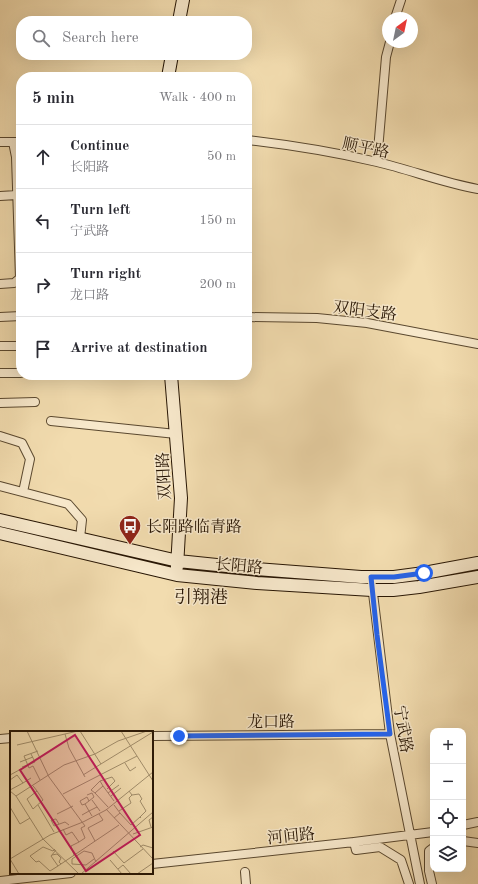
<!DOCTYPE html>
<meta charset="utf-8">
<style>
body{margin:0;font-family:"Old Standard TT","Noto Serif SC",serif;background:#f7f7f7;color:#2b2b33}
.controls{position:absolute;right:12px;bottom:12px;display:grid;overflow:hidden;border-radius:8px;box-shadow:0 4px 16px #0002}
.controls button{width:36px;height:36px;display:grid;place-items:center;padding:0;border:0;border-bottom:1px solid #e1e1e2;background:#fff;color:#2b2b33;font:20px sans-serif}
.compass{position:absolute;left:382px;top:12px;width:36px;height:36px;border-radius:50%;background:#fff;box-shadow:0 4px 16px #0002;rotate:33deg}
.stop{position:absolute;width:12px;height:12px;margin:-9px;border:3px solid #2563eb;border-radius:50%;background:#fff}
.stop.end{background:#2563eb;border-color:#fff;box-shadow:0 1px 4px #0008}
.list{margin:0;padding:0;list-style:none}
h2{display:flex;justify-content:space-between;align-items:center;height:52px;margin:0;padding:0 16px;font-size:17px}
h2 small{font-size:13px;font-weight:400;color:#7c7c81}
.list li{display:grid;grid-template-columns:26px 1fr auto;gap:12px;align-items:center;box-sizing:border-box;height:64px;padding:0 16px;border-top:1px solid #e1e1e2}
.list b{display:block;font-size:15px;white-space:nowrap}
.list p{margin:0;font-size:13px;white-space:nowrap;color:#7c7c81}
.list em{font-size:13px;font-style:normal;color:#7c7c81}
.icon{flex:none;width:22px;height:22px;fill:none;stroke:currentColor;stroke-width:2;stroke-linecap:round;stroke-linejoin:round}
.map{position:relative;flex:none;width:478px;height:884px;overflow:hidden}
.search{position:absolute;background:#fff;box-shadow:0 4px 16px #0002;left:16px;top:16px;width:236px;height:44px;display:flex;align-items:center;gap:10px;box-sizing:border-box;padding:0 14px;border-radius:16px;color:#7c7c81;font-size:15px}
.panel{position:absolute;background:#fff;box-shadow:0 4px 16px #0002;left:16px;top:72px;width:236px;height:308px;border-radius:16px}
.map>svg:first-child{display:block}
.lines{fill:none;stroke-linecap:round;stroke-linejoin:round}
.street-casing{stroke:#5a482f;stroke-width:10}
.secondary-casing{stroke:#281604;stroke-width:14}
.street{stroke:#f7e8cb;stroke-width:8}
.secondary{stroke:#f7e8cb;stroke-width:12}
.route{stroke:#2563eb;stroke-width:5}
.labels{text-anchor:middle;stroke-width:3;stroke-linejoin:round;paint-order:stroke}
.street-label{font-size:16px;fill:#281604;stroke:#f7e8cb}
.poi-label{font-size:16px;fill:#281604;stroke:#f7e8cb;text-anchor:start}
.quarter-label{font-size:18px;fill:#281604;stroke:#f7e8cb}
.inset-road{fill:none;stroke:#a18d6b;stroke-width:1}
.view{fill:#c2185b;fill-opacity:0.15;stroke:#c2185b;stroke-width:2}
.inset-edge{fill:none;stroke:#281604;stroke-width:2}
</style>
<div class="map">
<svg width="478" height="884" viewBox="0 0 478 884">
<rect width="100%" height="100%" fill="#f2dcaf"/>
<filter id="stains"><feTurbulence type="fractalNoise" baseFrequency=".005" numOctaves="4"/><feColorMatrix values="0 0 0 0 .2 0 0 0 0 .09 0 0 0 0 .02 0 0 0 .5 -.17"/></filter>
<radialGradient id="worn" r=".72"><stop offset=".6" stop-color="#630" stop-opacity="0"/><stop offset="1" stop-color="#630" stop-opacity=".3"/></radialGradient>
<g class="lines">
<g class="street-casing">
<path id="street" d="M395 18 401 0
M247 140C291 145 334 152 377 162 411 170 444 183 478 189
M0 142H21
M377 162 386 57 390 42
M0 196 17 195
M0 284 14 283 20 278 16 157 13 142
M0 317 21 316
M247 317 317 318 367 323 478 344
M0 346H21
M0 373H21
M0 403 35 402
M51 421 176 434
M0 436 22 443 30 459 23 492
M0 486 68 504 82 520 80 538
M372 585 390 734 420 884
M152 736 390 734
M0 739 11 738
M463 825 478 822
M463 841 478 843
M354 842 356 850 380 847 401 860 409 884
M152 864 354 842 433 832
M245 872 246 884
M0 881 71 873
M432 884 429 871V851L433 848"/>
</g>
<g class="secondary-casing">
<path id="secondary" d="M179 21 183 0
M168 77 172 55
M171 375 181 498 177 567
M0 520 178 561 256 569 361 577H394L424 573 478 563
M0 533 177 575 257 583 372 590H393L419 587 478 577"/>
</g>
<use href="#street" class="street"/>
<use href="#secondary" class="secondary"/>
</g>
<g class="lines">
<path class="route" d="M179 736 390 734 377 635 371 577H394L424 573"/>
</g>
<defs>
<g id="bus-pin" transform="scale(1.15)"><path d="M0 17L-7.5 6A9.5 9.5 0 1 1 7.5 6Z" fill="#8f2418" stroke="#f7e8cb"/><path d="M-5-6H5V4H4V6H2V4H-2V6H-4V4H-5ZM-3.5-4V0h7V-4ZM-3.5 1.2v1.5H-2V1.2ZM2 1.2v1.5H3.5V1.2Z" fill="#fff"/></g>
</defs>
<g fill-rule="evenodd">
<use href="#bus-pin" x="130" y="526"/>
</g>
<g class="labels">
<g class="street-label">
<text transform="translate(366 147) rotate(12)" y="6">顺平路</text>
<text transform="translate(365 310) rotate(7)" y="6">双阳支路</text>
<text transform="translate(163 476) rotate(-93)" y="6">双阳路</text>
<text transform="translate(239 565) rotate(5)" y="6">长阳路</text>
<text x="271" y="727">龙口路</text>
<text transform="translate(404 729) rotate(81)" y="6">宁武路</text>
<text transform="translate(291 835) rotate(-6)" y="6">河间路</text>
</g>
<g class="poi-label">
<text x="146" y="532">长阳路临青路</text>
</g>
<g class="quarter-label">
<text x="201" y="603">引翔港</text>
</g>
</g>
<g transform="translate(10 731)">
<rect width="143" height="143" fill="#f2dcaf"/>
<path class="inset-road" d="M17 0 39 46 75 95 71 97 75 107 69 111M70 0 91 33M111 0 143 50M55 3 59 17 75 46M7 14 68 0M28 20 14 25 19 37 23 35 30 49M10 31 23 26M115 32 120 40 126 36M12 36 25 31 21 23M0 44 11 38M73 44 143 1M0 49 7 44 13 52 21 47M90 50 102 46 105 50 97 58M22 54 24 56 27 60 33 69 23 78 17 68 27 60M0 59 13 52M0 60 6 65 33 108 69 143M119 60 122 64 129 63 132 68 130 70 136 80 130 86M85 62 81 59 90 50 93 55M98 62 109 54M53 63 127 25M77 64 82 62 84 66 79 70M6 65 54 34 85 23 108 10 137 0M101 65 111 57M82 69 90 80M75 73 79 70 77 66 70 70 72 74 75 73 79 80 87 76M28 74 44 101M0 76 10 93 20 87M98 76 85 62 93 55 104 70M96 78 143 128M109 80 121 72 119 67 122 64M110 82 121 94 130 86 131 87M47 83 63 75M72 84 79 80 82 85M104 87 110 82 104 74M49 93 46 88 41 89 44 95 55 91 59 94M141 96 139 89 143 86M53 98 56 104 62 101 69 111 61 115 64 124M123 103 143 96M85 110 78 97 93 89 89 83M130 116 133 114 143 117M45 118 43 120 33 116 20 125 26 131 29 130 40 140 48 135 41 125 46 119M103 120 114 132 133 118M42 124 47 123 51 127 49 131 51 133M0 128 40 104 73 91 96 79 143 41M0 128 9 143M84 128 76 134 62 133V128L74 120 82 122 86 131M100 129 112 143M48 135 109 94M108 138 113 134 121 143M71 143 143 81M127 143 143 132"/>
<path class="view" d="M65 4 130 104 76 140 10 39Z"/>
<rect width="143" height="143" class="inset-edge"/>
</g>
<rect width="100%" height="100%" filter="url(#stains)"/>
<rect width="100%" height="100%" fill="url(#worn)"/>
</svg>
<div class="controls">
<button>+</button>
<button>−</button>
<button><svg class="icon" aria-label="locate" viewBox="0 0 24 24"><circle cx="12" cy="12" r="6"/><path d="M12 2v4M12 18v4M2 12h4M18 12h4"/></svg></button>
<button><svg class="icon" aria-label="layers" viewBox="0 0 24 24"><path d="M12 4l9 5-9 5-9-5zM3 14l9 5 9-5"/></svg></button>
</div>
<svg class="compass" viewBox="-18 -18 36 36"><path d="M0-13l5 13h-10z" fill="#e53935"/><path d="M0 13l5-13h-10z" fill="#7c7c81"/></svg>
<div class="stop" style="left:424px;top:573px"></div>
<div class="stop end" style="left:179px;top:736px"></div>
<div class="search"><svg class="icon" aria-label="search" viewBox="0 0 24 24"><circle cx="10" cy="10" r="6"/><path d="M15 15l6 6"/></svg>Search here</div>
<section class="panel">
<h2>5 min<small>Walk · 400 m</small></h2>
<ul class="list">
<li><svg class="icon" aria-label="ahead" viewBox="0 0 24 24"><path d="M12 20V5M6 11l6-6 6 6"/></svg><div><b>Continue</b><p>长阳路</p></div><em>50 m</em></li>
<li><svg class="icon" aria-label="left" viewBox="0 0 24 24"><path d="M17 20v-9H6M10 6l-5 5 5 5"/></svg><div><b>Turn left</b><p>宁武路</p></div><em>150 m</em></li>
<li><svg class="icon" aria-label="right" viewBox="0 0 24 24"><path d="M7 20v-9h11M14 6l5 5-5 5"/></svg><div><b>Turn right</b><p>龙口路</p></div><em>200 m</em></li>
<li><svg class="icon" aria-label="arrive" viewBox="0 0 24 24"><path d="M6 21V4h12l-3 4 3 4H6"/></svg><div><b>Arrive at destination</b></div></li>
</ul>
</section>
</div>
